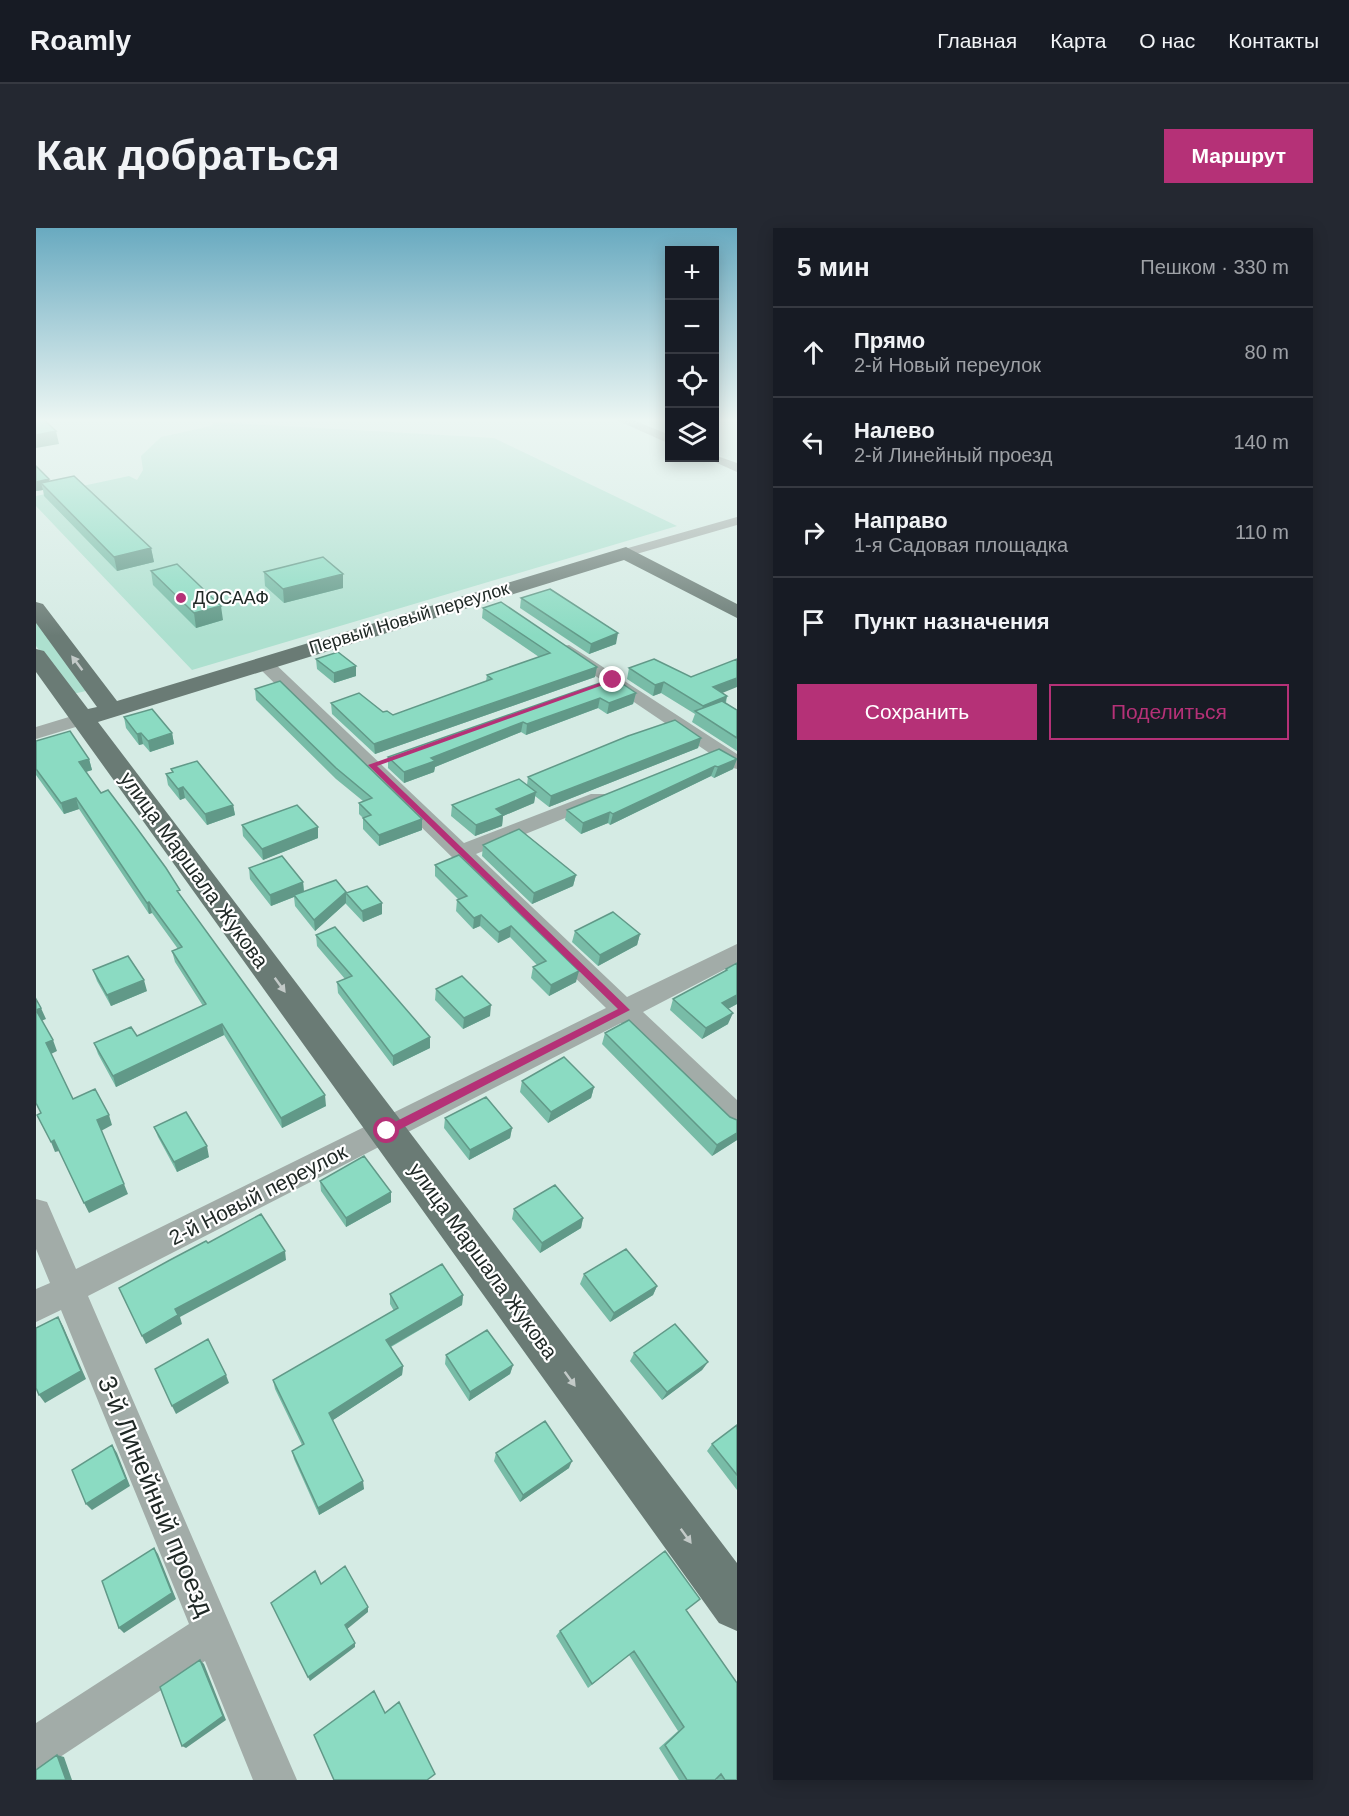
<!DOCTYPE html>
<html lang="ru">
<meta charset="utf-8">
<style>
body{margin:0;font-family:Arial,sans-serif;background:#242831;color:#f1f3f6}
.controls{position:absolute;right:18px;top:18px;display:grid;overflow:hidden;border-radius:0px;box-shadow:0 3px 15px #0003}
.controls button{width:54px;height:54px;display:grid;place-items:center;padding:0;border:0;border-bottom:2px solid #363941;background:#171b24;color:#f1f3f6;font:30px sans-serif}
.stop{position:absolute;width:18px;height:18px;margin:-14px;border:4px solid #b53177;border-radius:50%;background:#fff}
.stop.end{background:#b53177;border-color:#fff;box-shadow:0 2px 6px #0008}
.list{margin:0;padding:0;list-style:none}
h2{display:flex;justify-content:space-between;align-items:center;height:78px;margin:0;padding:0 24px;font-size:26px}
h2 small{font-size:20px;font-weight:400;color:#9ea1a6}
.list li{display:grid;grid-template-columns:39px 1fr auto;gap:18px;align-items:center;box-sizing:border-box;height:90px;padding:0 24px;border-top:2px solid #363941}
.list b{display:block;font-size:22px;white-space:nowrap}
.list p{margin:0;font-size:20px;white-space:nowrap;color:#9ea1a6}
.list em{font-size:20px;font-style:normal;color:#9ea1a6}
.actions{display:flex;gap:12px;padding:18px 24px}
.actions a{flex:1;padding:14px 0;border:2px solid #b53177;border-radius:0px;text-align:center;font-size:21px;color:#b53177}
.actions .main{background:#b53177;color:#fff}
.icon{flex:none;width:33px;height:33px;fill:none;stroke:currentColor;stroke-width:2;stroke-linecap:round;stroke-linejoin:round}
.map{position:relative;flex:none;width:701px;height:1552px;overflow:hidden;border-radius:0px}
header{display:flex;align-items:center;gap:36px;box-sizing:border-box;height:84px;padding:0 30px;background:#171b24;border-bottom:2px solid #363941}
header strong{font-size:28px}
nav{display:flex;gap:33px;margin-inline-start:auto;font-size:21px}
.intro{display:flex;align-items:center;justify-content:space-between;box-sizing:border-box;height:144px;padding:0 36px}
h1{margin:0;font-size:42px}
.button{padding:15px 27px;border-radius:0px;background:#b53177;color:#fff;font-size:21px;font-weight:700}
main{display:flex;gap:36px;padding:0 36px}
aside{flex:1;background:#171b24;border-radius:0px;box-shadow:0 3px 15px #0003}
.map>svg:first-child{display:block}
.green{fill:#ade0cf}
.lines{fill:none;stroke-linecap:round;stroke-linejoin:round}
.minor{fill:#a2aca8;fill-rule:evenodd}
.major{fill:#6a7b75;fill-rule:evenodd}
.wall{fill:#78bca7}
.shaded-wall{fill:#619988}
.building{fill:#8bdbc2;stroke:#619988;stroke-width:1.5}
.oneway{fill:#c3cac8}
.route{fill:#b53177}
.poi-dot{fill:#b53177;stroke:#fff;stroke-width:2}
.labels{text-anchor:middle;stroke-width:4.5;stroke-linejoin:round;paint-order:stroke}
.far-poi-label{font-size:18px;fill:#202926;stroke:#fff;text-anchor:start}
.far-street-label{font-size:18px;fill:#202926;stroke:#fff}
.street-label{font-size:21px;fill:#202926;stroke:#fff}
.near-street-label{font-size:26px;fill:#202926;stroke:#fff}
</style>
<header>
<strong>Roamly</strong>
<nav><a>Главная</a><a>Карта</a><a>О нас</a><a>Контакты</a></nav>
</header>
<div class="intro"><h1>Как добраться</h1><a class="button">Маршрут</a></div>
<main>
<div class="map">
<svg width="701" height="1552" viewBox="0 0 701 1552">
<rect width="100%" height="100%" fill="#d5ebe4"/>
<path class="green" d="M178 194 458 210 641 298 156 442 0 278V268L93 248 101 252 107 242 105 228 125 209 175 198Z
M0 391 54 462 37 466 0 418Z"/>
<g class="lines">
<path class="minor" d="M578 191H594L634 207V216Z
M678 227 701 235V244L670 230H678Z
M701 289V297L590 329 583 325 585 322Z
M533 417 701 526V541L694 539 527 426 524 422 527 418Z
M228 430 234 431 428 615 555 566H569L572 570 569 574 440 626 591 769 701 716V735L607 784 701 872V902L691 898 585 795 52 1068 261 1552H217L169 1433 15 1535 0 1542V1495L153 1396 25 1082 0 1094V1061L14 1055 0 1021V971L11 974 40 1041 570 780 222 439 219 435Z
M46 485 53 487 55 491 53 495 0 511V499Z"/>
<path class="major" d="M590 319 701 376V390L588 332 62 494 701 1335V1403L683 1395 0 444V421L8 423 52 481 61 479 0 395V374L7 376 81 473Z"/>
</g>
<path class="wall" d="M0 238 13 251V253L115 320 118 334 81 343 8 268 7 262 0 263Z
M115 343 187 392 160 400 117 357Z
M228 344 307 346V360L248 375 229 358Z
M485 370 580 416 553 426 484 380Z
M447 380 559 449 339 526 296 486 295 475 347 484 357 487 450 453 451 447 503 429 446 390Z
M280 431 320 448 298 455 281 441Z
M593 440 686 465 691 468 690 475 701 482V523L656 494 659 486 625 465 617 468 591 451Z
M578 450 600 465 597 476 571 486 562 480 490 507 485 504 399 539 398 544 368 555 352 540V529Z
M219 461 386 602 343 618 327 601V590L323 586V575L327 573 300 551 220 472Z
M88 489 136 505 138 516 114 524 107 516 103 517 90 500Z
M665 510 662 520 513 579 499 568 498 575 467 588 466 598 439 608 415 588 416 577 491 557 492 549Z
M0 513 53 531 56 542 50 544 65 565 146 670 290 878 246 900 188 807 80 859 62 826 58 815 101 808 167 778 139 734 136 723 142 721 116 685 113 686 43 581 28 586 0 547Z
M701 531 697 541 678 550 675 548 574 597 572 595 545 606 529 592 531 582Z
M135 541 197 577 199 587 171 597 149 570 144 572 132 557 130 546 136 544Z
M206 597 282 599V610L227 632 207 608Z
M447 617 540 647 537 658 496 676 446 628Z
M423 627 540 754 513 768 495 750 497 739 501 737 474 709 462 715 444 698 437 701 420 683 421 672H423L399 648V637Z
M213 640 267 654 268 664H310V665L346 686 327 694 310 676V675L279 703 259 678 258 669 235 678 214 651Z
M539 703 604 706 601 717 562 738 536 714Z
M280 707 394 809V820L357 838 302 765 301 754 309 751 281 718Z
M701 735V776L692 781V796L666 811 634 782 637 771 689 744 690 741Z
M57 742 111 763 75 778 61 753Z
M400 761 454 788 427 801 399 772Z
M569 805 694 889 701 892V912L676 928 566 816Z
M486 853 558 859 555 870 512 895 484 864Z
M409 890 476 900 474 910 433 932 408 900Z
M118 899 173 929 141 944 122 909Z
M284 953 355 974 310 999 285 963Z
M478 981 547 990 545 1000 504 1025 476 991Z
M548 1046 621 1058 617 1067 574 1094 544 1056Z
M354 1066 427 1067 426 1077 355 1119 367 1138 366 1147 297 1192 328 1261 283 1287 258 1231 256 1223 266 1217 239 1161 237 1152 358 1083 354 1076Z
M598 1125 672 1134 666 1142 626 1172 594 1133Z
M410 1127 477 1137 474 1146 433 1173 409 1136Z
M701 1197V1262L671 1223 676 1216Z
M460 1225 533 1240 484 1274 458 1233Z
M650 1383 701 1552H681L680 1551 679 1552H643L623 1520 642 1503 593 1427 552 1460 520 1408 524 1403Z"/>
<path class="shaded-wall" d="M20 203 23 216 0 220V207Z
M13 251 15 260 5 255 7 262 0 263V254Z
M115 320 118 334 81 343 78 329Z
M307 346V360L248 375 247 361Z
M185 378 187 392 160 400 158 385Z
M582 405 580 416 553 426 555 416Z
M320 438V448L298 455V445Z
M561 439 559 449 339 526 338 516Z
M701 450V459L674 470 677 459Z
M628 454 625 465 617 468 619 457Z
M600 465 597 476 571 486 573 475Z
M691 468 688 479 665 487 667 478Z
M564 470 562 480 490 507 491 496Z
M487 494 485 504 399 539 398 544 368 555V544L395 530Z
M105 505 107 516 103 517 101 506Z
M136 505 138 516 114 524 112 513Z
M665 510 662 520 513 579 515 568Z
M53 531 56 542 46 545 43 534Z
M701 531 697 541 678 550 682 539Z
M679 538 675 548 574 597 577 586Z
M147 559 149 570 144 572 142 561Z
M500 564 498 575 467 588 466 598 439 608 440 597 460 581Z
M40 570 43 581 28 586 25 575Z
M197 577 199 587 171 597 169 586Z
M574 584 572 595 545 606 547 595Z
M386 591V602L343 618V607Z
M282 599V610L227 632 226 621Z
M540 647 537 658 496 676 498 665Z
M267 654 268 665 235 678 234 667Z
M310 664V675L279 703 278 692Z
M113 674 116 685 113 686 111 675Z
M346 675V686L327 694 326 683Z
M445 687 444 698 437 701 438 690Z
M475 698 474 709 462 715 463 704Z
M604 706 601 717 562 738 564 727Z
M543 743 540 754 513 768 515 757Z
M108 752 111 763 75 778 71 767Z
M701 767V776L682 786 686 775Z
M455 777 454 788 427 801 428 790Z
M5 780 10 791 5 793 0 782Z
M697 785 692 796 666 811 670 800Z
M186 796 188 807 80 859 77 848Z
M394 809V820L357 838V828Z
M17 812 21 823 15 826 10 815Z
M558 859 555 870 512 895 515 884Z
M289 867 290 878 246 900 245 890Z
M73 887 76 897 65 903 61 892Z
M476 900 474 910 433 932 434 922Z
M701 905V912L676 928 681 917Z
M18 912 23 923 19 924 15 914Z
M171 918 173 929 141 944 138 934Z
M88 956 92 966 53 985 48 975Z
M355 964V974L310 999V990Z
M547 990 545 1000 504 1025 506 1015Z
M249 1023 250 1032 144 1089 146 1096 110 1116 106 1108 139 1081Z
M621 1058 617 1067 574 1094 578 1085Z
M427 1067 426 1077 350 1121V1112Z
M22 1089 27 1098 50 1151 9 1175 3 1167Z
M672 1134 666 1142 626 1172 631 1164Z
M477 1137 474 1146 433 1173 434 1164Z
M367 1138 366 1147 294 1194 293 1185Z
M190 1147 193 1155 140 1186 136 1178Z
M76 1217 81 1225 94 1258 56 1282 50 1276Z
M536 1233 533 1240 484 1274 487 1267Z
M327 1253 328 1261 283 1287 282 1280Z
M118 1320 122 1326 140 1371 88 1405 83 1400Z
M332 1379V1384L310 1402 309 1397Z
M319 1415V1419L274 1453 272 1449Z
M164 1432 168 1436 190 1492 150 1520 146 1518Z
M21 1527 28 1529 36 1552H30Z"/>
<path class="building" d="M0 191H7L20 203 0 207Z
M0 238 13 251 0 254Z
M38 248 115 320 78 329 5 255Z
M287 329 307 346 247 361 228 344Z
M141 336 185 378 158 385 115 343Z
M514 361 582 405 555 416 485 370Z
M465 374 561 439 338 516 295 475 323 465 347 484 351 483 357 487 456 451 451 447 514 425 447 380Z
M302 424 320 438 298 445 280 431Z
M618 431 655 449 701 431V450L677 459 691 468 667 478 628 454 619 457 593 440Z
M578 450 600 465 573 475 564 470 491 496 487 494 395 530 399 533 368 544 352 529Z
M244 453 386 591 343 607 327 590 335 587 323 575 336 570 300 540 219 461Z
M686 473 701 482V510L659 483Z
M116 481 136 505 112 513 105 505 101 506 88 489Z
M639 492 665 510 515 568 492 549 592 508Z
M34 503 53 531 43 534 65 565 72 562 100 599 130 640 144 662 141 663 289 867 245 890 186 796 77 848 58 815 95 799 101 808 170 776 136 723 146 719 113 674 111 675 40 570 25 575 0 541V513Z
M683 521 701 531 682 539 679 538 577 586 574 584 547 595 531 582Z
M161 533 197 577 169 586 147 559 142 561 130 546 137 544 135 541Z
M483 551 500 564 460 581 467 587 440 597 416 577Z
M261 577 282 599 226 621 206 597Z
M483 601 540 647 498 665 447 617Z
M423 627 543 743 515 757 497 739 510 733 475 698 463 704 445 687 438 690 421 672 431 668 399 637Z
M246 628 267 654 234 667 213 640Z
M300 652 310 664 278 692 258 667Z
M331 658 346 675 326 683 310 665Z
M577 684 604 706 564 727 539 703Z
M299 699 394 809 357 828 301 754 316 748 280 707Z
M92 728 108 752 71 767 57 742Z
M701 735V767L686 775 697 785 670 800 637 771 691 742 690 741Z
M426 748 455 777 428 790 400 761Z
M0 771 5 780 0 782 17 812 10 815 37 871 59 861 73 887 61 892 88 956 48 975 18 912 15 914 1 887 5 885 0 875Z
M593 792 694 889 701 892V905L681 917 569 805Z
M528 829 558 859 515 884 486 853Z
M450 869 476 900 434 922 409 890Z
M150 884 171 918 138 934 118 899Z
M328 928 355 964 310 990 284 953Z
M519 957 547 990 506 1015 478 981Z
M225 986 249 1023 139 1081 142 1087 106 1108 83 1060 134 1032 170 1013 172 1015Z
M590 1021 621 1058 578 1085 548 1046Z
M406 1036 427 1067 350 1112 367 1138 293 1185 327 1253 282 1280 256 1223 268 1216 237 1152 362 1080 354 1066Z
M22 1089 45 1143 3 1167 0 1160V1100Z
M639 1096 672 1134 631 1164 598 1125Z
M451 1102 477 1137 434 1164 410 1127Z
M172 1111 190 1147 136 1178 119 1141Z
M509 1193 536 1233 487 1267 460 1225Z
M701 1197V1247L676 1216Z
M76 1217 90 1251 50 1276 36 1242Z
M118 1320 136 1365 83 1400 66 1353Z
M629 1323 664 1371 650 1382 701 1455V1552H689L685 1546 679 1552H651L629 1517 648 1499 598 1423 556 1456 524 1403Z
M309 1338 332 1379 309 1397 319 1415 272 1449 235 1375 279 1343 285 1356Z
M164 1432 187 1488 146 1518 124 1459Z
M338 1463 349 1485 363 1474 399 1546 391 1552H298L278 1507Z
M21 1527 30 1552H0V1542Z"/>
<defs><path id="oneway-solid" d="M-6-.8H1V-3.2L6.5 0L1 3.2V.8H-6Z" transform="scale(1.5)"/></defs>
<g class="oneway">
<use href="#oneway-solid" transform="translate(41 435) rotate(-127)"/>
<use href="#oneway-solid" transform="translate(244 757) rotate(54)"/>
<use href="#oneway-solid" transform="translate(534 1151) rotate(54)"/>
<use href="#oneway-solid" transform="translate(650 1308) rotate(54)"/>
</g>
<linearGradient id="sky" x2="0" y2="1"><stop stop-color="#69aac0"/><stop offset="0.47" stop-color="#ecf6f3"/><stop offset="1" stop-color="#ecf6f3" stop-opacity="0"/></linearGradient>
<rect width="701" height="408" fill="url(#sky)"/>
<path class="route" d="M575 451 581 452 341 538 594 782 355 906H347V900L582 781 332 537Z"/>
<circle class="poi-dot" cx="145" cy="370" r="6"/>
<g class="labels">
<g class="far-poi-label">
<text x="157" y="376">ДОСААФ</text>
</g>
<g class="far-street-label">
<text transform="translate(373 390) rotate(-17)" y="6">Первый Новый переулок</text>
</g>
<g class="street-label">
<text transform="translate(158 642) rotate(54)" y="7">улица Маршала Жукова</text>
<text transform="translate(222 967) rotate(-27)" y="7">2-й Новый переулок</text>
<text transform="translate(447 1033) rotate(54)" y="7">улица Маршала Жукова</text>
</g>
<g class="near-street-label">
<text transform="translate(120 1268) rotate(67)" y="9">3-й Линейный проезд</text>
</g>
</g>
</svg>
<div class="controls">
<button>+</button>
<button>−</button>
<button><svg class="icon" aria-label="locate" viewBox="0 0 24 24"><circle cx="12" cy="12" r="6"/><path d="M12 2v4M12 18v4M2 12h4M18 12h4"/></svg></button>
<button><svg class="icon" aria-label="layers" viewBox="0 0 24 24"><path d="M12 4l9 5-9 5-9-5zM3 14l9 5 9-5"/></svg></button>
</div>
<div class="stop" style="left:351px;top:903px"></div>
<div class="stop end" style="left:577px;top:452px"></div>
</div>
<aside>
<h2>5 мин<small>Пешком · 330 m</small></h2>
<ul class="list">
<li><svg class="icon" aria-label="ahead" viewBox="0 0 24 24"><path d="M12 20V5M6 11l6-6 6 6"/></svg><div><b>Прямо</b><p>2-й Новый переулок</p></div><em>80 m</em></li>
<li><svg class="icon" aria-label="left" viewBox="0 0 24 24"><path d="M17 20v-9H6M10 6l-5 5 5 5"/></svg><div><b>Налево</b><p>2-й Линейный проезд</p></div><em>140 m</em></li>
<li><svg class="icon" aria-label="right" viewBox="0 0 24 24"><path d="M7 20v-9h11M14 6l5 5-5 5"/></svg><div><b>Направо</b><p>1-я Садовая площадка</p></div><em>110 m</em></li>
<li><svg class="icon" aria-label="arrive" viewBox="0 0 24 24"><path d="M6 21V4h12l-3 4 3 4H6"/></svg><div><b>Пункт назначения</b></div></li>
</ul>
<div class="actions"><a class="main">Сохранить</a><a>Поделиться</a></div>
</aside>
</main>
